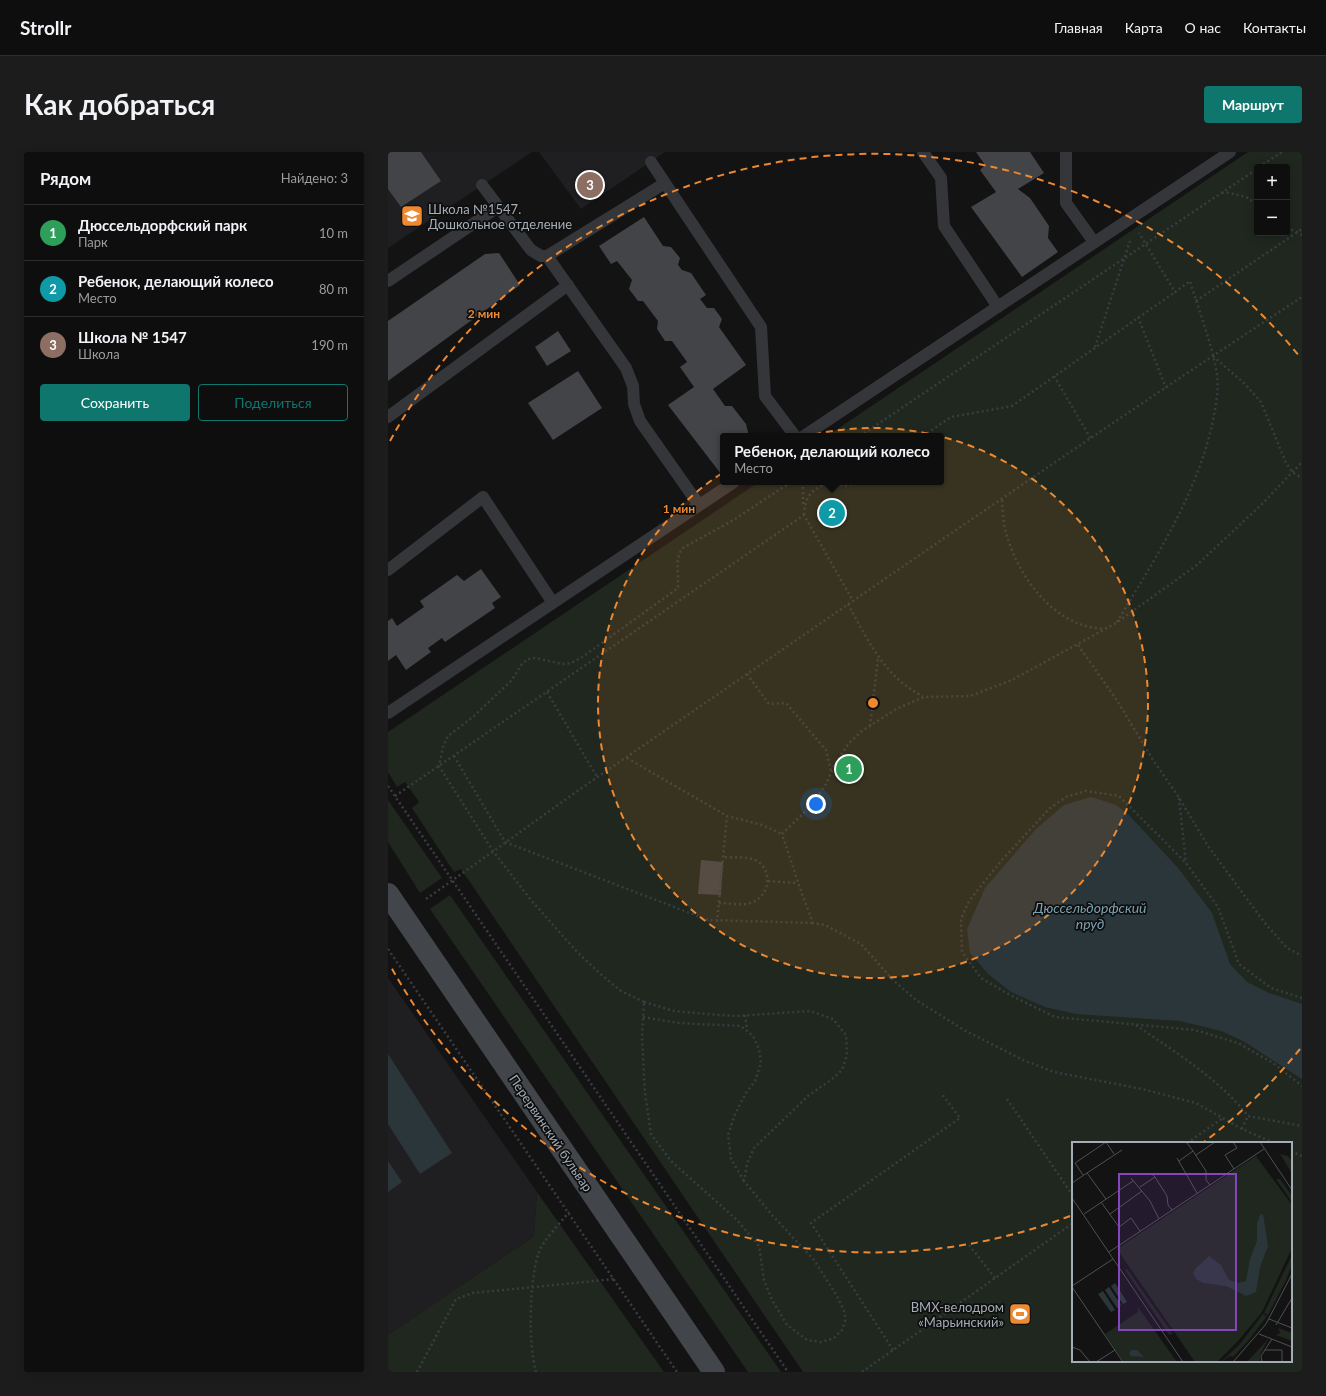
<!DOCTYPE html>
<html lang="ru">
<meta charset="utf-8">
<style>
body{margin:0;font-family:Lato,sans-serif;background:#1c1c1d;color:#f1f3f6}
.controls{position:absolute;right:12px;top:12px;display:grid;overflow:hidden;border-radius:4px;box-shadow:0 2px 10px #0003}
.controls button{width:36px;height:36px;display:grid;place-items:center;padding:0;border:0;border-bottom:1px solid #2e2e2f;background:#0e0e0f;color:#f1f3f6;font:20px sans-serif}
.you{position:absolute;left:428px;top:652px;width:14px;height:14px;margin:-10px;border:3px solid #fff;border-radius:50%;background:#1a73e8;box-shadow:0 0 0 6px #1a73e833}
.badge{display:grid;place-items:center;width:26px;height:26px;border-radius:50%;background:#0f766e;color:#fff;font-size:13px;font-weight:700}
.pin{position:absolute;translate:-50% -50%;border:2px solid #fff;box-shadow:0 1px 4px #0006}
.popup{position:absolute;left:332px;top:281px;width:224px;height:52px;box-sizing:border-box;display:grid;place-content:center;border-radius:4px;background:#0e0e0f;filter:drop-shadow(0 1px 3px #0005);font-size:13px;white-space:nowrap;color:#9b9c9e}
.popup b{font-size:15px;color:#f1f3f6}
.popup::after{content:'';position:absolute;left:50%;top:100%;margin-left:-8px;border:8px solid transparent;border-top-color:#0e0e0f}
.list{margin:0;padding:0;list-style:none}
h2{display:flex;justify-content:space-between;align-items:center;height:52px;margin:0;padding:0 16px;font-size:17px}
h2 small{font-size:13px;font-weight:400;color:#9b9c9e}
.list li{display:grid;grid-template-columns:26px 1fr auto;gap:12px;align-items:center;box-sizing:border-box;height:56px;padding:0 16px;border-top:1px solid #2e2e2f}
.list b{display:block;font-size:15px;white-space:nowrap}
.list p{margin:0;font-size:13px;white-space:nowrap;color:#9b9c9e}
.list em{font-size:13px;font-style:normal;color:#9b9c9e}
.actions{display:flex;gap:8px;padding:12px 16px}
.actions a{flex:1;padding:9px 0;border:1px solid #0f766e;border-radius:4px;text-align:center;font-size:14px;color:#0f766e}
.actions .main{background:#0f766e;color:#fff}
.map{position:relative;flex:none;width:914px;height:1220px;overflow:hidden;border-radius:4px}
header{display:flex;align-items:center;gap:24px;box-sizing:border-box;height:56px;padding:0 20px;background:#0e0e0f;border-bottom:1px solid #2e2e2f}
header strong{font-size:19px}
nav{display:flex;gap:22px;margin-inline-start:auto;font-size:14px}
.intro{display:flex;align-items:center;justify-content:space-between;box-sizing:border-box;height:96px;padding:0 24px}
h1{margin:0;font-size:28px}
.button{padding:10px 18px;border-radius:4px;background:#0f766e;color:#fff;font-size:14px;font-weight:700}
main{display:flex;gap:24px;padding:0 24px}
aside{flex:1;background:#0e0e0f;border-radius:4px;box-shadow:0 2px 10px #0003}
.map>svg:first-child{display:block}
.built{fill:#1f1f21}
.green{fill:#1f271f;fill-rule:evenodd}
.water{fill:#2b363a}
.building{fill:#424447}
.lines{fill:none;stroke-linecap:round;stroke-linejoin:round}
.path{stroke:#3a3d40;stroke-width:2.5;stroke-dasharray:2 3;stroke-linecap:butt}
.lane{stroke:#343639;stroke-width:12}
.secondary{stroke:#424549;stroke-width:22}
.ring{fill:none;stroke:#ee8931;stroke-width:2;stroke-dasharray:7 5}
.labels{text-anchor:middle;stroke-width:3.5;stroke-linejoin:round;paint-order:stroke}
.poi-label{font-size:13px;fill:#a4adb5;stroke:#0e0e0f;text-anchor:start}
.street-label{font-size:13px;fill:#a4adb5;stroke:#0e0e0f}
.water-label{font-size:14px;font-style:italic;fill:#7ca1b0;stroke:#0e0e0f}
.inset-road{fill:none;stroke:#4d5154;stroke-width:1}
.view{fill:#8346bd;fill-opacity:0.15;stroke:#8346bd;stroke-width:2}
.inset-edge{fill:none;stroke:#a4adb5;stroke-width:2}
.centre{fill:#ee8931;stroke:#0e0e0f;stroke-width:2}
.ring-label{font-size:12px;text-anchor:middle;font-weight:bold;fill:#ee8931;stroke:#0e0e0f;stroke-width:3.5;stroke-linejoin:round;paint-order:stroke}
</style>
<header>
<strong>Strollr</strong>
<nav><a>Главная</a><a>Карта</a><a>О нас</a><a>Контакты</a></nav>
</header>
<div class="intro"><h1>Как добраться</h1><a class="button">Маршрут</a></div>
<main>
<aside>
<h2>Рядом<small>Найдено: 3</small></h2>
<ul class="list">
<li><span class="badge" style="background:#2e9e5b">1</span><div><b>Дюссельдорфский парк</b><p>Парк</p></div><em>10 m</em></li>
<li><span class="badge" style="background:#0f9aa8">2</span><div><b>Ребенок, делающий колесо</b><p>Место</p></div><em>80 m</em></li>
<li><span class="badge" style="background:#8d6e63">3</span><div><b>Школа № 1547</b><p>Школа</p></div><em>190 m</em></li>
</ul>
<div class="actions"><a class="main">Сохранить</a><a>Поделиться</a></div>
</aside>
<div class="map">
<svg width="914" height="1220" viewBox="0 0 914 1220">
<rect width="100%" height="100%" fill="#131314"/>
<path class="built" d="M0 0H144L0 96Z
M151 0H277L193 57Z
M0 826 149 1040 146 1084 0 1183Z"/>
<path class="green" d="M860 0H914V1220H415L73 717 66 720 24 656 31 650 17 630 9 635 0 620V580L371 330H553V284H439ZM869 15H899V81H869ZM685 991H903V1209H685Z
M0 648 54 726 32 741 0 690Z
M62 743 393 1220H360L42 757Z
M149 1040 276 1220H0V1183L146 1084Z"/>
<path class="water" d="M703 645 728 653 740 662 791 717 824 761 842 812 859 830 881 841 914 852V927L855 889 833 879 792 869 688 862 657 855 623 840 600 822 582 801 579 777 597 736 647 678 676 653Z
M0 902 64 1001 32 1022 0 972Z
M0 1009 14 1030 0 1040Z"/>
<path class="building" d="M0 0H33L53 29 13 55 0 37Z
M588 0H642L656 21 630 37 642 46 661 74 660 86 670 100 634 125 583 55 608 40 592 18 597 13Z
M256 65 275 94 283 95 292 106 290 113 294 118 303 121 318 143 312 147 319 156H326L334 167 331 175 358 213 325 237 337 254H344L358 272 361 284H335V321L333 322 280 253 306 235 292 215 299 210 284 189H277L269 177 270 169 255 149H250L241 137 244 128 229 109 223 112 211 94Z
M111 101 132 133 0 229V169L97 102Z
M170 179 183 199 159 214 147 195Z
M190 219 214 256 165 288 140 251Z
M93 417 113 445 104 451 107 456 57 490 54 486 40 496 43 500 18 518 8 503 0 509V469L4 466 9 474 36 455 32 449 69 423 76 429Z
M313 708 335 710 333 743 310 742Z"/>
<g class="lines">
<path class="path" d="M871 15 894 0
M834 41 837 40 858 45 869 52
M899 75 914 83
M808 149 914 77
M750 165 778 236
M707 195 742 89
M825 204 858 233 873 250 898 311 904 320 914 326
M666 224 703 287
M472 284 869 17
M535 284 563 265 624 254 787 140
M415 330V352
M614 348C615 360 615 373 619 384 629 419 656 459 692 472 699 475 708 476 716 477
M416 363C417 334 437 329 461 334L467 330
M460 452C479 487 498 527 535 544
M729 470C767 407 810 341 825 268 828 253 831 238 829 223 824 191 811 160 802 129L787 140 751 81
M690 493 728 547 765 608 790 644 820 694 876 770 899 796 914 804
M359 522 381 552 398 551 438 598 443 619
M159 540 209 625
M482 574 490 506
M66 604 117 690 320 768 425 771
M239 606 339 664 374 673 394 682
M0 634 400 1220
M7 644 416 363 465 449
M791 646 798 711
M380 729 410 731
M38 747C95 707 151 666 208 626 443 465 676 301 914 145
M331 751C341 751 353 754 362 751 381 746 386 720 369 709 360 704 346 706 336 705
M329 770 339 664
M0 797 289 1220
M914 846 883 836 851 812 830 755 798 711 731 644 698 639 678 645 662 656 613 709 581 749 573 767 574 800 593 826 622 843 667 865 807 878 850 891 885 911 914 934
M256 850 286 859 331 863 349 864 422 859 445 867 458 883 459 903 454 918 443 928 421 943 366 996 359 1012 356 1029 384 1063 426 1108 449 1144 457 1161V1169L454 1178 446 1186 433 1190 419 1188 399 1173 384 1148 376 1128 371 1094 349 1068 283 1009 263 982 257 941 254 885Z
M256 850 233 839 216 825 190 801 143 748 105 699 51 614 55 595 60 584 86 564 123 529 134 512 140 507 148 506 174 512 183 511 193 506 290 436C291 421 286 407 295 396L347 367 403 330
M357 863 359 878
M255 865 291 871 353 874 365 884 371 897 373 911 367 929 358 941 347 962 340 983 343 1007 356 1029
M748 873C788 901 830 926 860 964L914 974
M619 947 685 1044
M854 977 860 964
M799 991 835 966
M886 991 854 977 808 951 754 937 666 920 635 908 576 878 528 848 505 828 473 792 437 773 425 771 414 742 394 682 421 656 438 632 447 612 461 591 474 579 508 557 536 545 582 544 624 528 728 471 809 413 874 352 914 310
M903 999 914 1004
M581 1093 607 1126
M505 1198 423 1071 572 966 553 941
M29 1220 68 1147 85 1141 226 1127
M148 1220C140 1191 141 1129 151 1100 154 1090 173 1070 181 1060
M474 1220 685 1071"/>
<path class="lane" d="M535 0 553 26 556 74 610 155
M678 0V51L706 90
M277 31 373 175 377 244 407 284
M94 33 143 98 153 104H159L238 216 245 234 246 252 252 269 311 353
M159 104 277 31 263 10
M0 129 110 55
M0 265 180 133
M416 284 842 0
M0 418 95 345 165 451
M0 561 346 330"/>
<path class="secondary" d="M0 742 326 1220"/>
</g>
<circle cx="485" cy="551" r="275" fill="#ee8931" fill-opacity=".12"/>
<g class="ring">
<circle cx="485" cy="551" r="275"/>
<path d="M912 897A550 550 0 0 1 816 990M682 1064A550 550 0 0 1 2 813M2 289A550 550 0 0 1 912 205"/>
</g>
<defs>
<g id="school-square" transform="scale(1.15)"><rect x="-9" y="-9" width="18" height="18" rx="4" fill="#ee8931" stroke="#0e0e0f"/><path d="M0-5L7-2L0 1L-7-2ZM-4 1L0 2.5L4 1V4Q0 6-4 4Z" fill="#fff"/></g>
<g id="stadium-square" transform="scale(1.15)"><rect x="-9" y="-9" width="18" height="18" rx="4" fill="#ee8931" stroke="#0e0e0f"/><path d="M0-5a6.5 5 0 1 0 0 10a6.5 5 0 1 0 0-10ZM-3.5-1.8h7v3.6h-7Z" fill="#fff"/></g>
</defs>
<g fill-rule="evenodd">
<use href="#school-square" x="24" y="64"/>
<use href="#stadium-square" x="632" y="1162"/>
</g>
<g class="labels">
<g class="poi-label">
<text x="40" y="62">Школа №1547.<tspan x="40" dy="15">Дошкольное отделение</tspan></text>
<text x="616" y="1160" text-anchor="end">BMX-велодром<tspan x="616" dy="15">«Марьинский»</tspan></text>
</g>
<g class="street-label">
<text transform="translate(163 981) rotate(56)" y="5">Перервинский бульвар</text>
</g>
<g class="water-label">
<text x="702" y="761">Дюссельдорфский<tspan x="702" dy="16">пруд</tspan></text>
</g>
</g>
<g transform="translate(684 990)">
<rect width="220" height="220" fill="#131314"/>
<path d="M208 12 216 14 220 19V31ZM184 14 220 63V106L190 170 166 199 145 220H123L45 107ZM204 37H208L220 54V60ZM220 113V123L214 138 196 173 192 171ZM55 127 101 192 97 193 53 128ZM66 165 105 220H52L33 192 66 170ZM191 172 195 174 176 199 161 215 158 214 149 220 168 202ZM206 186 220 191V199L204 193 208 191ZM196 197 188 213V220H175Z" fill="#1f271f"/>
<path d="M191 72 196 104 188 125 184 150 174 154 154 144 131 141 124 137 121 131 124 126 137 114 149 123 157 138 166 141 174 139 178 117 185 99V81L188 73ZM43 141 55 160 51 162 39 144ZM37 145 49 163 45 166 33 148ZM31 149 43 168 39 170 26 152ZM60 208H65L72 215 59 214 57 211Z" fill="#2b363a"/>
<path class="inset-road" d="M34 0 42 12M117 0 115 1 121 9M161 0 165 6 153 13 162 27M188 0 220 48M124 13 143 0M105 16 125 51M107 19 121 9 134 29V38L138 43M15 31 50 8M11 33 3 21 34 0M83 35 95 54 96 63 100 68M59 36 78 59 87 77M0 41 15 31 34 57M68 45 83 35 81 33M0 56 111 220M29 60 47 85 59 76 68 89M12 72 61 39M38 72 70 49M37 110 192 7M0 144 41 117M0 145 51 220M197 177 220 186M204 183 220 156M187 192 220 205M0 205 8 208 18 220M193 208H210V220M24 220 43 208M161 220 194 182 220 132M190 220 189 214 200 197"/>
<path class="view" d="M47 32H164V188H47Z"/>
<rect width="220" height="220" class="inset-edge"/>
</g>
<circle cx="485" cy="551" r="6" class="centre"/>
<g class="ring-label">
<text x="96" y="166">2 мин</text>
<text x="291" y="361">1 мин</text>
</g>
</svg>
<div class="controls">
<button>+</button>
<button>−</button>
</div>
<div class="you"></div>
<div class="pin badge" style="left:461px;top:617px;background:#2e9e5b">1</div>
<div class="pin badge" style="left:444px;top:361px;background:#0f9aa8">2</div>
<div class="popup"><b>Ребенок, делающий колесо</b>Место</div>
<div class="pin badge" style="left:202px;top:33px;background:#8d6e63">3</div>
</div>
</main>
